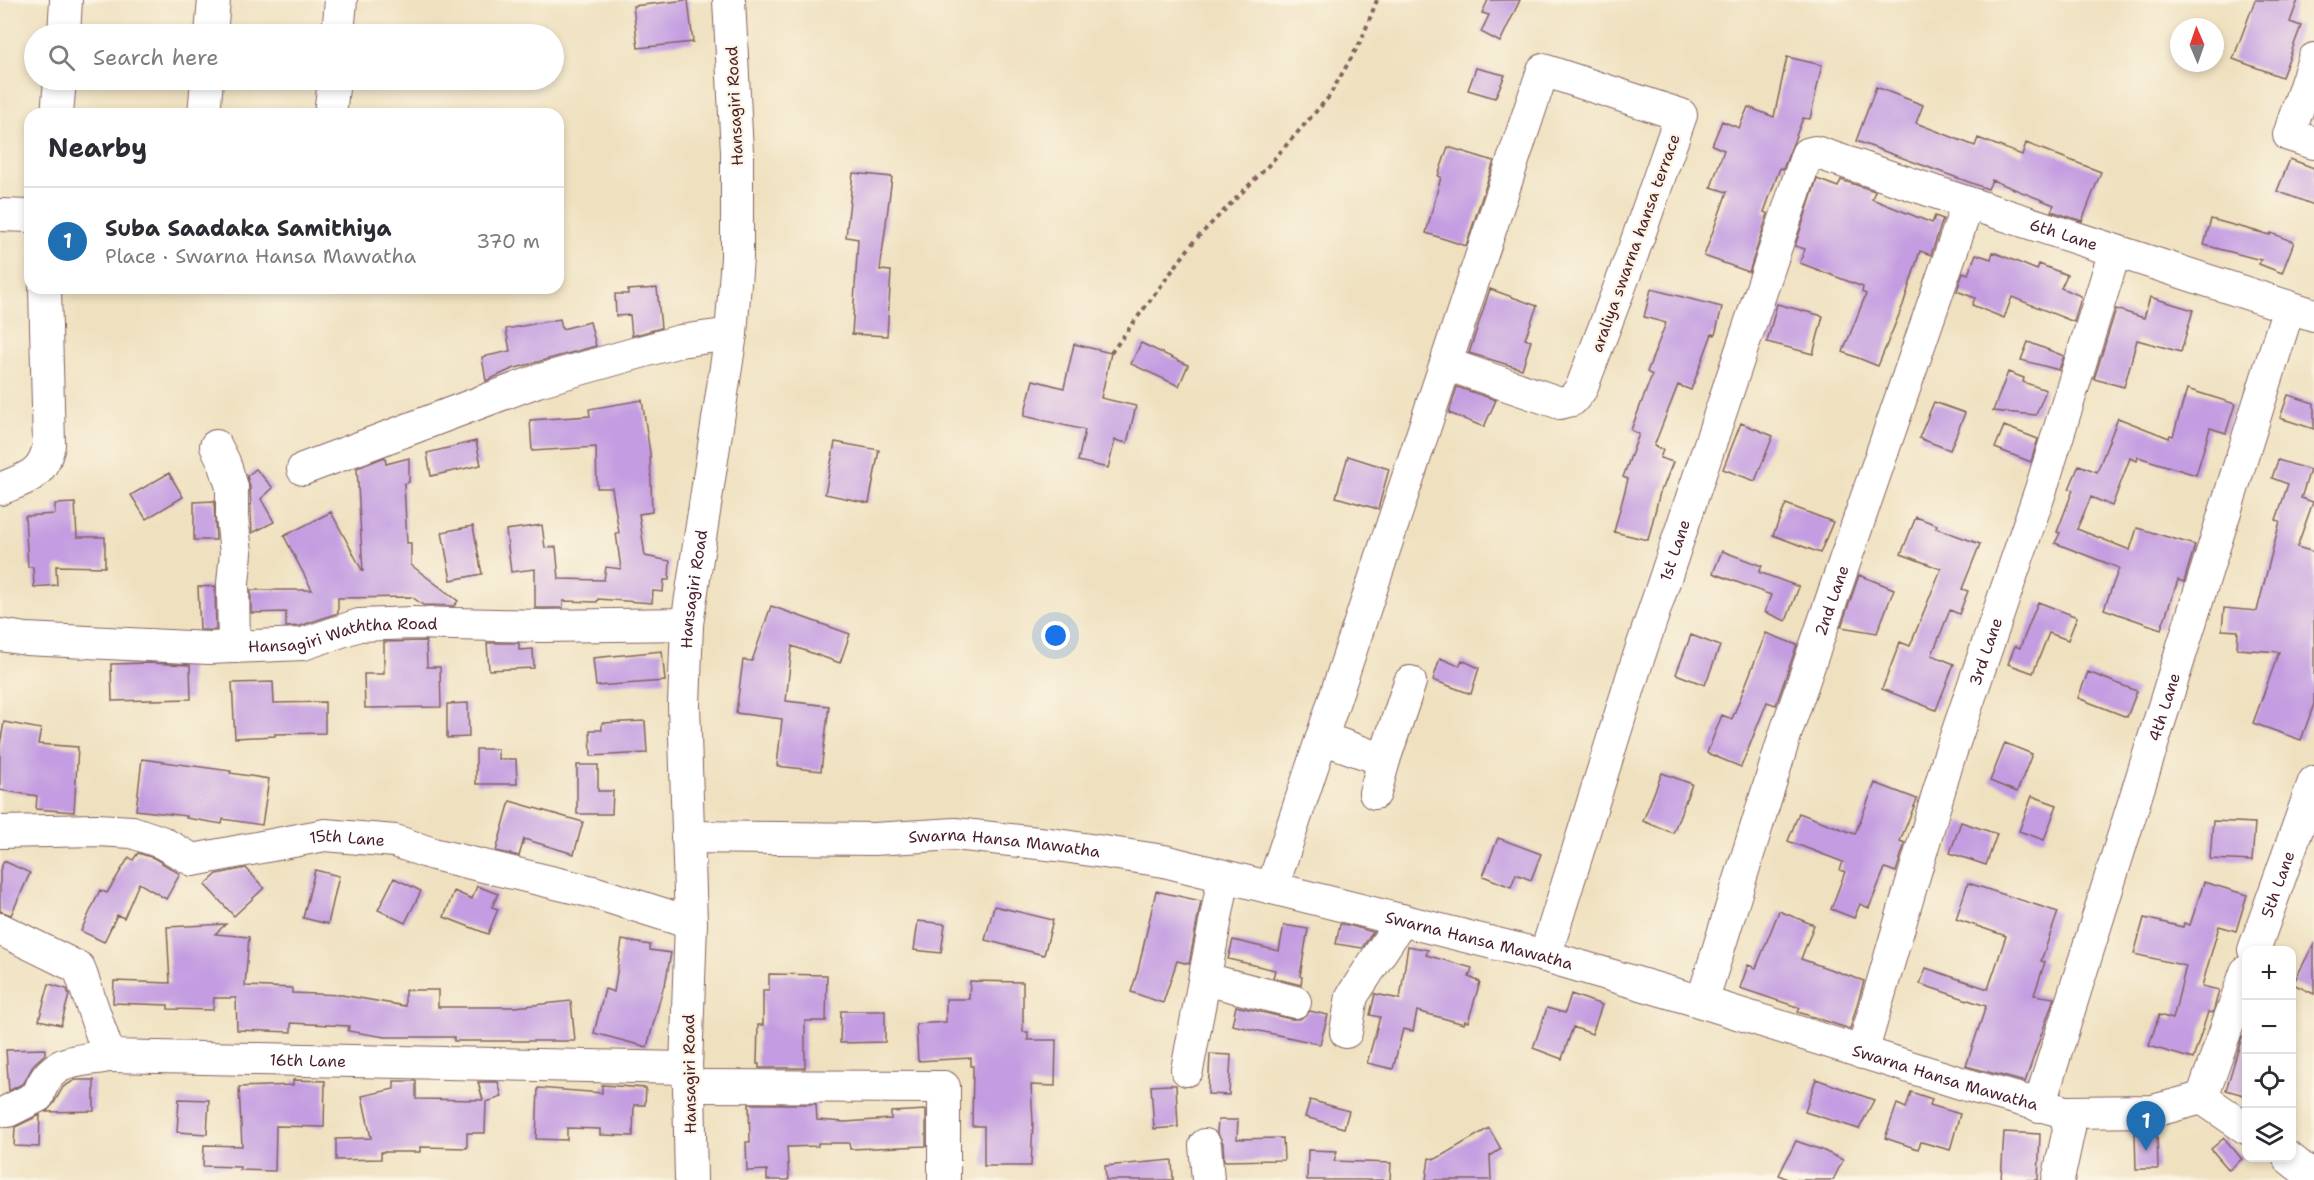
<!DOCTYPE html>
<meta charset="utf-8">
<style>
body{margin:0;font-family:"Shantell Sans",sans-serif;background:#f7f7f7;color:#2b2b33}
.controls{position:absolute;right:18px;bottom:18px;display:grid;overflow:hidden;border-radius:12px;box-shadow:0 3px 9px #0003}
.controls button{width:54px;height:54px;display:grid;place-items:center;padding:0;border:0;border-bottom:2px solid #e1e1e2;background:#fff;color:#2b2b33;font:30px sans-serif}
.compass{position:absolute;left:2170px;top:18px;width:54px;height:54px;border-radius:50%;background:#fff;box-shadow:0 3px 9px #0003;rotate:358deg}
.you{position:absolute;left:1056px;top:636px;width:21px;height:21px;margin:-15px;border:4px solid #fff;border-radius:50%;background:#1a73e8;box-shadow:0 0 0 9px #1a73e833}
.badge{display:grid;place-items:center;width:39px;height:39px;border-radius:50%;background:#1f6fb2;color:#fff;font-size:20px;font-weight:700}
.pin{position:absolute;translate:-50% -50px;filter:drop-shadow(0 2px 3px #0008)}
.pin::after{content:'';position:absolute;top:32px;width:21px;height:18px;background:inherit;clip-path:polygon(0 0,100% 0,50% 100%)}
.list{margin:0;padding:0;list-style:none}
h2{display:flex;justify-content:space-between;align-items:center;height:78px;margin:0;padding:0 24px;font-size:26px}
h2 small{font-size:20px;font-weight:400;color:#7c7c81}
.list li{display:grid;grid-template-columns:39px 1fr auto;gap:18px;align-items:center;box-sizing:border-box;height:108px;padding:0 24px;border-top:2px solid #e1e1e2}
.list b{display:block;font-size:22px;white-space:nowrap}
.list p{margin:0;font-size:20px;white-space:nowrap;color:#7c7c81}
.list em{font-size:20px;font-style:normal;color:#7c7c81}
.icon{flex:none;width:33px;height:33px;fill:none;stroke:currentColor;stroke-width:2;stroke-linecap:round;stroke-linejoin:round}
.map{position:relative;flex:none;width:2314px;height:1180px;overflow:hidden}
.search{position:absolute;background:#fff;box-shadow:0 3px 9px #0003;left:24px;top:24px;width:540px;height:66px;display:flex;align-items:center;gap:15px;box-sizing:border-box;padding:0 21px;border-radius:33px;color:#7c7c81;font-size:22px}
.panel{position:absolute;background:#fff;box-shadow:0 3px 9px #0003;left:24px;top:108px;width:540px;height:186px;border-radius:18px}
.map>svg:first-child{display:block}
.building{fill:#c39ce1}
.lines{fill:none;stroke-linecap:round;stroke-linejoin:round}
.minor-casing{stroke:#84635f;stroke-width:34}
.path{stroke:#84635f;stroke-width:4;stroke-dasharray:4.5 4.5;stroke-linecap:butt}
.minor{stroke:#fff;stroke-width:32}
.labels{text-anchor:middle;stroke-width:4.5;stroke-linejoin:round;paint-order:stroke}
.street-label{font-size:16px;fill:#4a1f2b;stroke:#fcf5e5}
</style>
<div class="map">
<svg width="2314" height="1180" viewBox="0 0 2314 1180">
<rect width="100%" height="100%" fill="#fcf5e5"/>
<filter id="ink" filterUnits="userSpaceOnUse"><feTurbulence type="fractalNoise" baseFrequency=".0167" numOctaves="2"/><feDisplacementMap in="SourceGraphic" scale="12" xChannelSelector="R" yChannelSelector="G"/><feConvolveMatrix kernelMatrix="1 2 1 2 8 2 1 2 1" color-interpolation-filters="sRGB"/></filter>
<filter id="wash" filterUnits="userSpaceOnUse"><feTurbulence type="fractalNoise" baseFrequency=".008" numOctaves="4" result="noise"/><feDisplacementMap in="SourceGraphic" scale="24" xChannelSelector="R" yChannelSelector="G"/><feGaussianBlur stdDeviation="1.35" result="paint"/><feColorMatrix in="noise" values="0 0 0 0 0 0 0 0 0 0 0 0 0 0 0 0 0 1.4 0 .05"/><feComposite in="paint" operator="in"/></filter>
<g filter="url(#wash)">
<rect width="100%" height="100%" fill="#efe1c0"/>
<g id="blocks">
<path class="building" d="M688 0 693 42 638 48 633 6Z
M1488 0H1520L1500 42 1481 32 1489 15 1482 13Z
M2255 0H2298L2290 22 2301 26 2282 77 2233 59Z
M1787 57 1822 65 1810 119 1803 118 1783 169 1780 168 1764 212 1768 214 1749 272 1704 256 1727 192 1711 187 1724 150 1712 145 1722 121 1739 128 1748 107 1774 117Z
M1476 68 1505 75 1495 98 1468 90Z
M1876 87 1923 105 1916 123 1975 146 1978 138 2022 155 2026 143 2101 172 2082 221 2051 211 2054 205 1992 180 1988 189 1856 141Z
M1448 147 1494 161 1466 246 1426 233 1441 177 1438 176Z
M2290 159 2314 168V205L2277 191Z
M853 173 892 177 880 270 891 271 887 336 852 334 858 239 846 237Z
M1817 179 1838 187 1841 180 1875 191 1872 199 1932 223 1935 216 1943 219 1931 255 1920 251 1903 305 1878 366 1843 352 1866 294 1862 292 1863 287 1800 263 1805 249 1795 246Z
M2211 219 2270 235 2271 233 2294 242 2282 273 2259 264 2261 260 2204 245Z
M1993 252 2037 270 2039 264 2067 275 2061 288 2081 296V298L2074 322 2012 297 2004 318 1972 305 1975 298 1957 291 1963 272 1968 274 1976 254 1991 259Z
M657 288 661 328 632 336 630 315 616 316 615 294H628V290Z
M1490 289 1537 306 1525 339 1531 341 1522 369 1469 353Z
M1651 289 1722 307 1715 335 1712 334 1691 390 1678 385 1654 446 1663 450 1660 458 1673 462 1663 488H1661L1648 540 1614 532 1628 479 1623 477 1639 434 1631 430 1652 375 1647 372 1666 323 1644 317Z
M2150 297 2193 310 2181 352 2137 340 2124 387 2094 379 2116 309 2144 318Z
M1777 304 1823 316 1813 354 1767 342Z
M560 319 562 329 590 322 596 346 512 369 486 381 482 357 510 351 506 329Z
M2028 342 2064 356 2059 370 2021 360Z
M1141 343 1188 365 1179 386 1131 364Z
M1074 344 1111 353 1101 398 1136 406 1127 443 1115 440 1108 468 1078 461 1085 430 1024 416 1033 380 1064 388Z
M2008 372 2024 378 2023 382 2046 390 2036 415 1993 411Z
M1457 387 1496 400 1484 427 1449 413Z
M2187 389 2235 404 2226 433 2210 428 2196 475 2138 457 2137 461 2130 458 2112 506 2091 497 2077 529 2130 550 2137 528 2195 545 2184 582 2178 580 2161 629 2104 609 2119 568 2055 543 2060 533 2057 532 2073 490 2069 489 2079 465 2097 472 2118 418 2169 438 2170 435 2173 436Z
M2288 395 2314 403V429L2280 418Z
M642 400 650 453 652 512 639 514 645 556 670 561 669 580H664L663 592 653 591 652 603 598 599 597 602 563 601V608H535V569L511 572 506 530 542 525 545 548 556 547 559 579 604 580 606 567 621 569 616 533H619L612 488H597L596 447 532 451 530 420 590 416 589 409Z
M1934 402 1965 413 1950 450 1919 438Z
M1741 423 1773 436 1755 481 1723 469Z
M2004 426 2038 439 2031 462 1995 448Z
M476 441 481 465 431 476 427 453Z
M835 442 879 450 869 503 825 494Z
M1348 456 1389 469 1378 509 1336 497Z
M385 457 386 464 409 458V482L404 484 407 543H411V565L458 601 454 606 423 605 412 597 338 598V613L300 626 286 627V612L251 613V590H312L284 536 331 512 363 572 357 468Z
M2278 460 2310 470 2301 498 2313 502 2297 547 2314 552V704L2301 740 2253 723 2279 652 2237 649 2238 631 2222 630 2224 608 2257 611 2280 521 2276 520 2288 484 2272 478Z
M256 469 273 488 261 499 274 522 252 533 250 487 247 476Z
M169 473 183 497 146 519 131 495Z
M214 501 216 540H194V502Z
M75 503 77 537H105V567L56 566 57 585 34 587 33 567H28L25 516 55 514V504Z
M1786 504 1833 522 1820 553 1773 535Z
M1916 517 1937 525 1936 528 1980 544 1962 589 1968 591 1959 614 1950 610 1932 655 1954 664 1936 710 1882 689 1900 642 1910 646 1941 569 1901 554Z
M473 526 482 574 451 580 442 532Z
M1722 551 1762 566 1759 572 1799 587 1786 621 1765 612 1771 595 1713 573Z
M1859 575 1894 589 1877 633 1841 627Z
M215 586 216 630H200L198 587Z
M2038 602 2077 617 2068 640 2049 633 2033 673 2008 664 2015 646 2020 648Z
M771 606 850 634 840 663 792 646 786 701 829 706 821 771 777 766 782 719 736 713 743 660 752 661Z
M1766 633 1797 645 1776 705 1767 702 1741 767 1707 753 1722 715 1732 719Z
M1691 635 1720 646 1705 685 1676 674Z
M426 641 427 667H440L441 707 365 708 364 674H384V642Z
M487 643H519V650L533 649 534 668 489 670Z
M662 651 665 681 596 686 593 658Z
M1440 658 1459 666 1462 660 1479 668 1471 694 1433 680Z
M150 663 190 665 191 699 112 701 111 664Z
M2088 672 2137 691 2127 717 2078 698Z
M273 682 274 703 325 702V733L275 734V736L235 738 232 683Z
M468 703 469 737 447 738V704Z
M645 721 647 753 591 756 590 730H602V723Z
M4 722 41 729 38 744 78 747 74 812 36 809 37 796 0 790V745Z
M2005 743 2032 754 2017 792 1990 781Z
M476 749H498V759H516L517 784H476Z
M142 759 231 771 230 773 269 779 262 825 223 819 222 824 186 818 187 816 136 810Z
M577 765H598V791H613L612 814H577Z
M1662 773 1692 784 1673 833 1643 821Z
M1875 783 1917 799 1900 841 1905 843 1896 872 1885 868 1869 908 1860 904 1854 918 1831 909 1845 872 1840 870 1843 862 1788 841 1799 813 1855 834Z
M2032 796 2057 805 2044 840 2019 831Z
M510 801 583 822 574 854 524 839 519 856 496 851Z
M2213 821 2255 823 2252 861 2210 859Z
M1961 822 1997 834 1986 865 1950 853Z
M1498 838 1541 854 1531 880 1516 874 1511 887 1483 876Z
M138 853 154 858 180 874 166 899 139 883 124 918 117 915 104 942 81 931 100 890 107 893 129 857 133 860Z
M4 861 30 873 11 915 0 911V870Z
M246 868 264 888 234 916 205 885 217 874Z
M315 870 339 876 328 924 303 918Z
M394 878 421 891 405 923 378 910Z
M2204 882 2247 895 2236 931 2219 926 2202 986 2219 990 2213 1013 2208 1012 2193 1059 2149 1046 2159 1015 2173 1019 2186 966 2134 954 2144 918 2183 927 2184 923 2190 925Z
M1968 883 2058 912 2041 961 2045 962 2034 995 2054 998 2025 1082 1966 1066 1986 1006 1920 984 1926 968 1988 989 2006 936 1956 919Z
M477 886 498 894 492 907 498 909 488 934 444 917 454 891 472 899Z
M1156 891 1201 901 1189 964 1177 961 1163 1003 1131 992 1138 970Z
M994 906 1053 920 1044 955 985 940Z
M1779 911 1814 925 1801 959 1864 981 1850 1029 1798 1012 1800 1008 1740 988 1748 965 1756 968Z
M918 921 945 924 941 953 914 950Z
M226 924 215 934 249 937 245 986 292 988V993L342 995 405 1006V990H438V1007H515L571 1001 575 1041H454V1037H385L348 1031 349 1026 291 1023V1032L237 1030 236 998H214L213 1010 168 1009V1005L113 1003 114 981 170 983 167 927Z
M1340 924 1348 925 1373 932 1362 948 1336 944Z
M1284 925 1308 929 1300 976 1302 977 1301 985 1273 978 1275 970 1228 959 1233 940 1279 951Z
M622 940 650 945V950L671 953 665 985H664L647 1047 594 1033 605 989 614 992Z
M2314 943V994L2293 984Z
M1408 946 1428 950 1426 955 1472 968 1469 977 1480 982 1468 1022 1465 1021 1464 1024 1417 1011 1413 1031 1403 1029 1393 1069 1367 1063 1380 1017 1370 1015 1375 994 1400 999Z
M769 974 827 975 826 1021H805V1068H759V1064H757L758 1025H763V990H769Z
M970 981 1023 982V1032H1028V1040H1056L1055 1086 1031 1085 1033 1122 1031 1166H984V1126H972L973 1066H971V1058L918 1061 916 1024 946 1022V999H969Z
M49 984 67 989 69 995 61 1025 39 1020Z
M1571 994 1602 1005 1592 1034 1573 1027 1562 1059 1533 1048 1547 1008 1565 1013Z
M1236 1006 1291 1019H1300L1310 1011 1328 1015 1320 1044 1232 1025Z
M841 1011H885V1042L840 1043Z
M2242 1037H2247V1096L2226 1090Z
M45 1049V1054L34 1064 24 1083 9 1091 6 1050Z
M1210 1054 1231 1055 1229 1095 1208 1094Z
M1816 1079 1874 1100 1859 1129 1805 1112Z
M75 1080H94V1111L46 1112 54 1103 63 1087Z
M293 1080 325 1081 324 1127 276 1126 275 1171 240 1170V1167L203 1166 204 1145 242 1146 239 1087 293 1085Z
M394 1081H416V1099L483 1100 478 1082H498L502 1097 486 1102 485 1133H467V1148L420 1147V1152H381V1159L336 1160V1139L371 1138 362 1096 394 1089Z
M602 1085 646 1088 645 1105H634L633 1136 600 1135V1129L567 1128V1140L536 1139 538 1088 602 1093Z
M1168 1085H1176L1178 1127 1154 1129 1151 1086Z
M1911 1092 1932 1099 1930 1105 1960 1114 1950 1150 1921 1142 1918 1149 1885 1138 1897 1104 1906 1108Z
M179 1099 209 1100 207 1134 177 1132Z
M1310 1100 1349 1111 1344 1128 1305 1117Z
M749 1104H816L817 1120 845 1122 891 1119V1112L926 1110V1146L850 1149 849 1143H818V1146L787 1147 789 1180H767V1170L747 1171 746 1142H750Z
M40 1115 39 1147 14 1146 15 1127Z
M1218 1120H1238L1237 1139 1283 1138 1284 1160 1224 1161 1223 1143 1217 1132Z
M1489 1128 1501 1149 1490 1156 1491 1180H1426L1429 1158 1436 1159Z
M2004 1132 2040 1134 2038 1180H2001Z
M2157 1132 2158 1169H2136L2135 1133Z
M2224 1138 2242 1159 2229 1170 2211 1149Z
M1796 1141 1822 1150 1843 1160 1833 1180H1789L1779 1175Z
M1308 1150 1337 1151 1334 1161 1391 1163 1390 1180H1307Z
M1172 1160 1173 1180H1106L1105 1166Z"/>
</g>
</g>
<g filter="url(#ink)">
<use href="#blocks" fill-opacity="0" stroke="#84635f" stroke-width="1.5"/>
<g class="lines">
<g class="minor-casing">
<g id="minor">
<path d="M64 34 66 0"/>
<path d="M211 34 214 0"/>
<path d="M338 34 341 0"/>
<path d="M2314 59 2289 135 2314 143"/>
<path d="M57 114 60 80"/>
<path d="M204 114 207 80"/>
<path d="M330 114 334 80"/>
<path d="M0 215 30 216"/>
<path d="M216 446 224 462 232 487V517L236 553 233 583 234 647"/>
<path d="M303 469 537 381 680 341 731 334"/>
<path d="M0 489C26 478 43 476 49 445L45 288"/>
<path id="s1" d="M0 635 26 639 209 648 303 644 359 625 413 623 542 626 687 624"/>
<path d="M1322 738 1384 760 1410 682"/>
<path d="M1375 793 1384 760"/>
<path id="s2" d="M0 832 97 830 132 832 161 842 193 860 325 835 395 841 433 854 593 892 691 923"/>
<path id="s3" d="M687 837 874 839 955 834 1057 845 1164 861 1545 956 1702 1002 1967 1085 2065 1112 2153 1111 2202 1098 2246 1128"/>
<path d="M1272 888C1363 616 1453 343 1543 70L1681 115 1633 252 1581 389 1572 400 1560 403 1446 364"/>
<path id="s4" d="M0 929 79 968 109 1056 686 1068"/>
<path id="s5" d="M2254 950 2314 782"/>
<path id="s6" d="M1545 956 1635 668 1807 154 1815 152 1968 203 2314 315"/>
<path d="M1205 979 1295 1002"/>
<path id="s7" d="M1702 1002 1786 732 1968 203"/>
<path d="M1346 1032 1352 996 1402 920"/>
<path id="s8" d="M1862 1053 1948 760 2041 489 2115 251"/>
<path d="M1187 1070 1224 876"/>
<path d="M689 1086 944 1087V1180"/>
<path d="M2202 1098 2246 972"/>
<path id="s9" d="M2039 1106 2289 307"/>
<path d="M8 1111 38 1096C49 1058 76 1062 109 1056"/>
<path d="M1205 1145 1208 1180"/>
<path d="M2289 1158 2314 1178"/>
<path id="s10" d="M691 1180 689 1086 686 1068 691 923 684 705 687 624 731 334 737 258V152L729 0"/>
<path d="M2058 1180 2069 1129 2065 1112"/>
</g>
</g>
<path class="path" d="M1111 353 1195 240 1266 168 1328 98 1361 41 1377 0"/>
<use href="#minor" class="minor"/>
</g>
</g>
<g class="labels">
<g class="street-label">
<text transform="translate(734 106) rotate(-93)" y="6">Hansagiri Road</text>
<text dy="6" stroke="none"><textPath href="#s6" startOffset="1114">6th Lane</textPath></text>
<text transform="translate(1635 243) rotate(-70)" y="6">araliya swarna hansa terrace</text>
<text dy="6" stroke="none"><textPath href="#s6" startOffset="426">1st Lane</textPath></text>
<text dy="6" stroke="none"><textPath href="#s10" startOffset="592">Hansagiri Road</textPath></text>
<text dy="6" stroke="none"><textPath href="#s7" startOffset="422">2nd Lane</textPath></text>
<text dy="6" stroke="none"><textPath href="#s1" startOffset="345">Hansagiri Waththa Road</textPath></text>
<text dy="6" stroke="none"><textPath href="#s8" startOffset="420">3rd Lane</textPath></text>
<text dy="6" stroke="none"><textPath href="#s9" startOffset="418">4th Lane</textPath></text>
<text dy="6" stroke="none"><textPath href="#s2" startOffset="356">15th Lane</textPath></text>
<text dy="6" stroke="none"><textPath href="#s3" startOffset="318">Swarna Hansa Mawatha</textPath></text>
<text dy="6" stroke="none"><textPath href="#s5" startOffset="70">5th Lane</textPath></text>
<text dy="6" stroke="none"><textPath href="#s3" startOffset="804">Swarna Hansa Mawatha</textPath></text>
<text dy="6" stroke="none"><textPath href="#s4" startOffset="380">16th Lane</textPath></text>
<text transform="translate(689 1074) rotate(-91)" y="6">Hansagiri Road</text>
<text dy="6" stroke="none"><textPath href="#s3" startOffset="1290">Swarna Hansa Mawatha</textPath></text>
</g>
</g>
</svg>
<div class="controls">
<button>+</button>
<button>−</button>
<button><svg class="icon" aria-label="locate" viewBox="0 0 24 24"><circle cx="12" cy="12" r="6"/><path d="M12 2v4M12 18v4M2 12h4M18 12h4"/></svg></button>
<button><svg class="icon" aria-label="layers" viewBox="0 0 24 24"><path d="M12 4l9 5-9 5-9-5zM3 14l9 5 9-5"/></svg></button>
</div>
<svg class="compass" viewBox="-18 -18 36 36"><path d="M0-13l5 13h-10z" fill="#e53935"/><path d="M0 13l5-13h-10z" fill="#7c7c81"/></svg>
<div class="you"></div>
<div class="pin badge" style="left:2146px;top:1151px">1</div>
<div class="search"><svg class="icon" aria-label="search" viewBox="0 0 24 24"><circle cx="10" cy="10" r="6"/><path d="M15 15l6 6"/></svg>Search here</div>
<section class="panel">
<h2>Nearby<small></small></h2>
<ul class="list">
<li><span class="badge">1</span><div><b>Suba Saadaka Samithiya</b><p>Place · Swarna Hansa Mawatha</p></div><em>370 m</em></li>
</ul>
</section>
</div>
